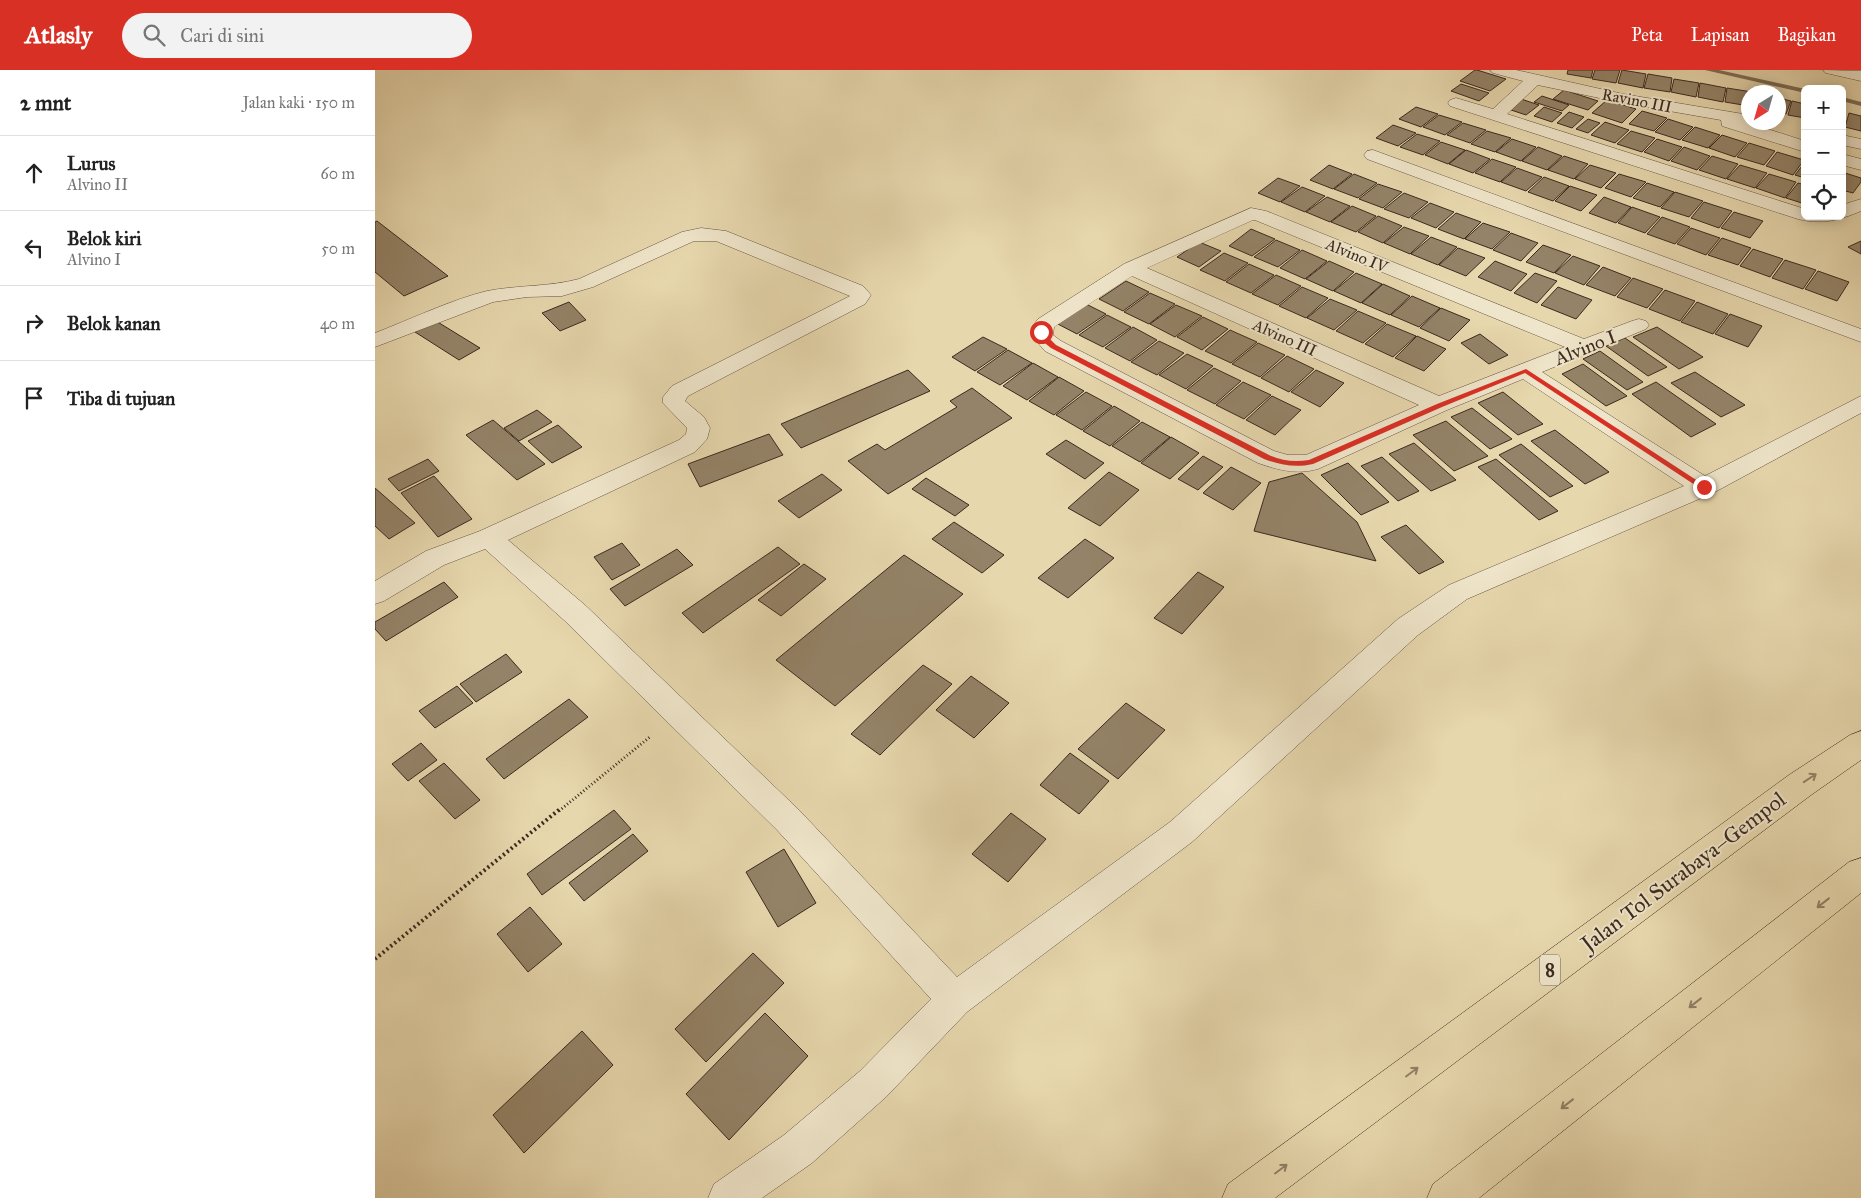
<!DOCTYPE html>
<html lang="id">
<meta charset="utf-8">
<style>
body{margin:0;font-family:"IM FELL Great Primer",serif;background:#f2f2f2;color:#222}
.controls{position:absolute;right:15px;top:15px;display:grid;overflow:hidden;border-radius:8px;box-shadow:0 2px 12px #0003}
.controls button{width:45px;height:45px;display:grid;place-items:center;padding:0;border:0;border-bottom:1px solid #e0e0e0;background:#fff;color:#222;font:25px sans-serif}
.compass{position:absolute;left:1366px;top:15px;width:45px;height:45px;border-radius:50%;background:#fff;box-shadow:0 2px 12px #0003;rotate:217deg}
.stop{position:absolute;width:15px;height:15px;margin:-11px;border:4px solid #d93025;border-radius:50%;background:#fff}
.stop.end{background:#d93025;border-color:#fff;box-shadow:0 1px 5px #0008}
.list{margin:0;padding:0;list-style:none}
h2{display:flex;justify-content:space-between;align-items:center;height:65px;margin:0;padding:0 20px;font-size:21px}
h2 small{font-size:16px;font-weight:400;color:#767676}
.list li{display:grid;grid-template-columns:32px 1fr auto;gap:15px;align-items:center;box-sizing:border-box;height:75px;padding:0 20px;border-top:1px solid #e0e0e0}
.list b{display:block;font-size:19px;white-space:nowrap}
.list p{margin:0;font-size:16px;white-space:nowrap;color:#767676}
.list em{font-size:16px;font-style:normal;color:#767676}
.icon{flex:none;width:28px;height:28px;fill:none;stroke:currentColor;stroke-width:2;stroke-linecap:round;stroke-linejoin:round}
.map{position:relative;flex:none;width:1486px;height:1128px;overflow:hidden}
header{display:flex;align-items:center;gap:30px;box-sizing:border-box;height:70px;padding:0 25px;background:#d93025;color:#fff}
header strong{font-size:24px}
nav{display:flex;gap:28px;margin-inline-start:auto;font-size:18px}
.search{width:350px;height:45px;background:#f2f2f2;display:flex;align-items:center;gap:12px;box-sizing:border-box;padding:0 18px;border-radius:28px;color:#767676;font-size:19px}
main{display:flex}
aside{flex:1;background:#fff}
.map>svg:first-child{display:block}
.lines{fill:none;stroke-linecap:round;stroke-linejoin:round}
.stream{fill:#7f6e56;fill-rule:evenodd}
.building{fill:#948368;stroke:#3b291e}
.minor-casing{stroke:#665442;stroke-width:1}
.motorway-casing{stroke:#3b291e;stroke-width:1}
.path-far1{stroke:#3b291e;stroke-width:3;stroke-dasharray:1 2.5;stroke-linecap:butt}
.path{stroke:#3b291e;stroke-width:4;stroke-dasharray:2 3;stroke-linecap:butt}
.minor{fill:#efe5ca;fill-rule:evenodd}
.motorway{fill:#e7d7ad;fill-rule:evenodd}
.oneway{stroke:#918066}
.route{fill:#d93025}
.labels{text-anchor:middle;stroke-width:4;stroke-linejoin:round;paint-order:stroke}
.far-street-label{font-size:16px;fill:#3b291e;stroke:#efe5ca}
.shield{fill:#efe5ca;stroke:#716152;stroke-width:1}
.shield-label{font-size:18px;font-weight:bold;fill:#3b291e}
.street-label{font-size:19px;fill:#3b291e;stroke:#efe5ca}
.near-street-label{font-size:22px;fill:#3b291e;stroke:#efe5ca}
</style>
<header>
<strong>Atlasly</strong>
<div class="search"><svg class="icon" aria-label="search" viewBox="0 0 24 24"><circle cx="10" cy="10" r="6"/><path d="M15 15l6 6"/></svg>Cari di sini</div>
<nav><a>Peta</a><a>Lapisan</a><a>Bagikan</a></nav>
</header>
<main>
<aside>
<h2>2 mnt<small>Jalan kaki · 150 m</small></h2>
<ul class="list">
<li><svg class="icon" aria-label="ahead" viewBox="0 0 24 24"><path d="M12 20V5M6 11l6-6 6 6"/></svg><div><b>Lurus</b><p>Alvino II</p></div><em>60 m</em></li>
<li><svg class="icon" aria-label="left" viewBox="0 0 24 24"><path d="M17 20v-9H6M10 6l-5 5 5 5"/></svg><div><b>Belok kiri</b><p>Alvino I</p></div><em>50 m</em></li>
<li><svg class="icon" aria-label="right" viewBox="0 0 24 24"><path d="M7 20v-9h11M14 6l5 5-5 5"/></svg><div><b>Belok kanan</b></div><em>40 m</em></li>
<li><svg class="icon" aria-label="arrive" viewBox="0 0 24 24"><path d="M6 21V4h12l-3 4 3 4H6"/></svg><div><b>Tiba di tujuan</b></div></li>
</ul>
</aside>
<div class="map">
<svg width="1486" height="1128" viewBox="0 0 1486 1128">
<rect width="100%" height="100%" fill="#e7d7ad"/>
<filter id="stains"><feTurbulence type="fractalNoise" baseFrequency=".004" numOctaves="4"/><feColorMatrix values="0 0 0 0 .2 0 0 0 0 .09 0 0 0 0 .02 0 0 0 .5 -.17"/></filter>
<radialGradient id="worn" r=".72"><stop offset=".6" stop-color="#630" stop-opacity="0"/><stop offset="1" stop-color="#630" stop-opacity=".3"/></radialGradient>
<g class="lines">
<path class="stream" d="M1330 0H1344L1430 19V23Z
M1467 27 1486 32V36L1467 31Z"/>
</g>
<path class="building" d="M1100 0H1102L1131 9 1115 21 1085 11Z
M1193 0H1218L1216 8 1192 4Z
M1220 0H1245L1241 13 1217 9Z
M1247 0 1271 4 1268 18 1243 13Z
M1273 4 1297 8 1295 22 1269 18Z
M1299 9 1324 13 1321 27 1296 22Z
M1325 13 1351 18 1348 32 1323 27Z
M1086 14 1114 23 1104 31 1076 21Z
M1352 18 1377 22H1374V36L1350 32Z
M1189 20 1223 31 1213 40 1178 29Z
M1167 26 1194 35 1187 41 1159 32Z
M1143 28 1164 35 1151 45 1130 38Z
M1404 28 1416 31 1411 44 1404 43Z
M1232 30 1261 39 1247 53 1217 43Z
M1417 31 1430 34V48L1413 45Z
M1041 37 1063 44 1046 57 1024 49Z
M1169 37 1187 43 1177 52 1159 46Z
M1267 41 1292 48 1279 61 1254 54Z
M1194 42 1209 47 1197 58 1182 53Z
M1474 43 1486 46V61L1470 57Z
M1064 45 1087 52 1070 65 1048 57Z
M1213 49 1225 53 1213 63 1201 59Z
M1293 49 1318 57 1305 70 1280 62Z
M1230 52 1254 60 1240 73 1216 65Z
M1088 53 1111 60 1095 73 1072 65Z
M1018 55 1041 63 1023 76 1001 68Z
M1320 57 1345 65 1333 78 1307 70Z
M1112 61 1136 68 1120 82 1096 74Z
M1256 61 1280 68 1267 82 1242 74Z
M1042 64 1065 71 1048 85 1025 77Z
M1347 65 1372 73 1360 87 1334 78Z
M1137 69 1161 77 1146 91 1121 82Z
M1282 69 1307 77 1294 91 1269 82Z
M1066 72 1090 80 1073 94 1050 85Z
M1374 73 1400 81 1389 95 1362 87Z
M1163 77 1187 86 1172 100 1147 91Z
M1309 77 1335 86 1322 100 1296 91Z
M1091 80 1115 89 1098 103 1074 94Z
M1402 82 1429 90 1418 105 1391 96Z
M1189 86 1213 94 1199 109 1173 100Z
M1337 86 1363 94 1351 109 1324 100Z
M1117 89 1141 97 1125 112 1100 103Z
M1430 92V108L1420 105Z
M954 95 977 104 958 119 935 110Z
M1215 95 1241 103 1226 118 1200 109Z
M1365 95 1392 103 1380 118 1352 109Z
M1142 98 1167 107 1151 121 1126 112Z
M1467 102 1486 108V112L1478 123 1467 120Z
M979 104 1002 113 983 128 959 119Z
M1244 104 1271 112 1256 127 1230 118Z
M1394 104 1421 112 1410 128 1381 118Z
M1169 107 1194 116 1178 131 1153 122Z
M903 108 925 116 905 132 883 123Z
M1272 113 1299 122 1285 137 1258 128Z
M1423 113 1430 115V134L1411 128Z
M1003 114 1027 122 1008 138 984 129Z
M1195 116 1222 125 1206 141 1180 131Z
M927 117 950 126 930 142 906 132Z
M1300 122 1328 131 1314 147 1286 138Z
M1029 123 1053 132 1034 148 1009 139Z
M952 127 975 136 955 152 931 142Z
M1229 127 1256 137 1241 153 1214 143Z
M1329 132 1357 141 1344 158 1316 148Z
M1055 133 1079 142 1061 158 1036 148Z
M977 136 1001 146 981 162 956 152Z
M1257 137 1285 147 1270 163 1243 153Z
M1359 142 1388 151 1375 168 1346 158Z
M1081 143 1106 152 1089 169 1063 159Z
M1003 146 1027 156 1008 173 983 162Z
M1287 147 1315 157 1300 174 1272 164Z
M2 151 73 206 29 226 0 202V152Z
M1108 153 1135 162 1117 179 1090 169Z
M1029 157 1054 166 1035 184 1009 173Z
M1316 158 1345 168 1331 185 1302 174Z
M876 159 900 169 877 186 854 176Z
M1136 163 1163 173 1146 191 1118 180Z
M1056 167 1082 177 1063 195 1036 184Z
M1347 168 1376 178 1363 195 1333 185Z
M901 170 925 180 903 197 879 187Z
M1486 171V184L1473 177Z
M824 172 846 181 824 197 802 187Z
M1168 175 1196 185 1179 203 1151 192Z
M1083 178 1110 188 1091 206 1064 195Z
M1378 179 1408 189 1395 207 1365 196Z
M927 180 952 191 930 209 905 198Z
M849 183 873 193 850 211 825 200Z
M1198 186 1225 196 1209 215 1180 203Z
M1410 190 1441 200 1428 219 1397 208Z
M954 191 979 202 958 221 931 209Z
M1120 191 1152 204 1136 221 1103 207Z
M874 194 899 205 876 223 851 212Z
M1228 197 1256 208 1240 226 1211 215Z
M1443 201 1474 212 1462 231 1430 219Z
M981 203 1007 214 986 233 959 221Z
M1160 203 1182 211 1162 233 1139 223Z
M901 205 926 216 903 235 877 224Z
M1258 208 1288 219 1272 238 1242 227Z
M751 211 774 222 748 241 724 229Z
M1008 214 1035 226 1015 245 987 233Z
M927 217 953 228 931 248 904 236Z
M1183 217 1217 230 1201 249 1166 235Z
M1290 220 1320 231 1305 251 1274 239Z
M775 223 800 234 774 254 749 242Z
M1037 226 1065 238 1044 257 1016 245Z
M955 229 982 240 959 260 932 248Z
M194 232 211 250 185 261 167 243Z
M707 232 731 244 702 264 679 252Z
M1322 232 1353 244 1338 264 1306 252Z
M801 235 827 246 800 267 775 254Z
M1066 238 1095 250 1074 271 1045 258Z
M983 241 1011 253 988 273 961 261Z
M1355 244 1387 256 1373 277 1340 264Z
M732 245 756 257 728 277 704 265Z
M828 247 853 259 827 280 802 267Z
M61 251 105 278 84 290 40 262Z
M1012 254 1041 266 1018 287 990 274Z
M758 257 782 270 755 291 730 278Z
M1282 257 1328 287 1304 299 1258 267Z
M855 260 882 272 856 293 830 281Z
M1105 264 1133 285 1114 294 1086 273Z
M1042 266 1071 279 1049 301 1020 288Z
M608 267 632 279 600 301 577 287Z
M1250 268 1292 297 1273 306 1231 276Z
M784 271 809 283 782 305 756 292Z
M883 273 910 285 885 307 857 294Z
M633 280 657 293 625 315 602 302Z
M1225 281 1268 312 1252 320 1208 289Z
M812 284 838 296 811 319 784 305Z
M912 286 939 299 914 322 886 308Z
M658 293 683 307 652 330 628 316Z
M1208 294 1252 326 1231 336 1187 304Z
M839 298 866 311 840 334 812 320Z
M533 300 555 321 426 378 406 354Z
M941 300 969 313 945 337 916 322Z
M1320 302 1370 335 1346 347 1296 313Z
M684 307 709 321 679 345 654 331Z
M868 312 896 325 869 349 841 335Z
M1281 312 1341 354 1316 367 1257 324Z
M597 318 637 348 513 424 473 391 502 374 510 380 582 337 575 331Z
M711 322 737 336 707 360 681 345Z
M1128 322 1168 354 1143 365 1103 333Z
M897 326 926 340 900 365 871 350Z
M739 336 765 351 735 376 708 361Z
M1097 338 1137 369 1115 379 1076 347Z
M162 340 177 352 144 371 129 358Z
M118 350 170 394 142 410 91 365Z
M1071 351 1113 386 1079 401 1038 365Z
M767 352 795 367 765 392 737 376Z
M183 355 207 377 177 393 153 371Z
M1180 360 1234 402 1210 414 1156 371Z
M394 364 408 385 325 417 313 394Z
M796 367 824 383 795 409 766 393Z
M691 370 729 393 710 409 671 384Z
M1039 373 1081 410 1056 421 1014 384Z
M1146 374 1198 416 1175 427 1124 385Z
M828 386 848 397 823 420 803 409Z
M1007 387 1044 421 1023 431 986 396Z
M53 389 64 401 24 421 13 409Z
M1121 389 1183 441 1164 450 1103 397Z
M973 393 1014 432 986 445 946 405Z
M856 397 886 413 858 440 828 423Z
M734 402 764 420 725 456 693 438Z
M927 403 982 452 1001 491 879 461 894 412Z
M447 404 467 420 424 448 403 431Z
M59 406 97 449 63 467 26 423Z
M551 408 594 435 580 446 537 419Z
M0 418 40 453 14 469 0 456Z
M579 452 629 485 607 503 557 469Z
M1031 455 1069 492 1044 504 1006 467Z
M710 469 739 488 693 528 663 508Z
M247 473 265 495 237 510 219 487Z
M403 477 425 494 328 563 307 543Z
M302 479 318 495 250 536 235 519Z
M529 485 588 524 460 636 401 590Z
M429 494 451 509 406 546 383 530Z
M823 502 849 517 807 564 779 548Z
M69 512 83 527 11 571 0 559V552Z
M131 584 147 602 101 632 85 614Z
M548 595 577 614 505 685 476 664Z
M596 606 634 633 599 668 561 640Z
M82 616 98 633 60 658 44 641Z
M194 629 213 647 129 709 111 689Z
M751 633 790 660 743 709 703 679Z
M46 673 62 690 33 711 17 694Z
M695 683 734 711 704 744 665 715Z
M69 693 105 730 80 749 44 711Z
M239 740 256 759 167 825 152 804Z
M636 743 671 769 633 812 597 784Z
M258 764 273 781 209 831 194 813Z
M409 779 441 833 403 857 371 802Z
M155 837 187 874 153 902 122 864Z
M378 883 409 913 331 992 300 959Z
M390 943 433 986 354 1070 311 1024Z
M207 961 238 995 149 1083 118 1045Z"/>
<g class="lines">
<g class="minor-casing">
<path id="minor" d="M1115 0H1141L1248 24 1374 45V52H1381L1377 54 1430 71V82L1347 56 1346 50 1248 33 1163 15 1132 44 1430 139V146H1467V135L1486 129V141C1465 150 1447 155 1423 149L1075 36 1073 33 1075 30 1081 28 1118 39 1148 11 1118 3Z
M1448 0 1486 1V11L1451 3Z
M1467 65 1486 69V79L1467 75Z
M998 80 1486 259V272L992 89 989 85 992 81Z
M1467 84 1486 89V100L1467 95Z
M876 138 891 141 1209 269 1257 251 1264 249 1271 251 1274 255 1271 259 1167 302 1330 406 1486 326V343L1338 423 1092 529 1043 565 817 772 592 942 511 1027 437 1093 387 1128H333L339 1114 409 1065 485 1001 556 929 402 760 190 551 110 479 69 495 9 531 0 534V511L51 481 105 461 304 370 311 364 312 358 288 333V327L297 316 475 226 341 171H319L218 217 187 226 152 227 118 232 0 277V263C34 250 78 229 112 221 143 215 174 217 204 209L307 162 326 158 351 161 488 216 496 225 490 234 313 326 310 331 329 347 335 358 332 369 320 382 133 470 210 535 424 740 582 907 795 752 1023 549 1074 515 1309 416 1148 309 1072 340 943 399C922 405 903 400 883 393L670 281 657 266V257L663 249 749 194ZM878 150H880L1190 277 1064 326 772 198ZM757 206 1044 335 931 385H913L899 381 686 271 678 265 679 257Z"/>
</g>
<g class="motorway-casing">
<path id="motorway" d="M1486 661V690L1436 725 900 1128H847L853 1114 1414 705 1475 665Z
M1486 788V823L1104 1128H1052L1058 1114 1474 792Z"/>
</g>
<path class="path-far1" d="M184 741 276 666"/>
<path class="path" d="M0 889 185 739"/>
<use href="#minor" class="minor"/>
<use href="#motorway" class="motorway"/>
</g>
<defs><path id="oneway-shaft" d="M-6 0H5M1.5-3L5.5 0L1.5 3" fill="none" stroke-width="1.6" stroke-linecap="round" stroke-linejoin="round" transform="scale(1.25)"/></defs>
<g class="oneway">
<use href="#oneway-shaft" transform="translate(1435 708) rotate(-34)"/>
<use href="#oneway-shaft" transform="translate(1448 833) rotate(142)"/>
<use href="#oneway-shaft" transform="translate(1320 933) rotate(142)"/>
<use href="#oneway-shaft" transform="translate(1037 1002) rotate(-37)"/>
<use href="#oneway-shaft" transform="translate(1192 1034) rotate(142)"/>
<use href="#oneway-shaft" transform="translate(906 1099) rotate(-37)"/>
</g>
<path class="route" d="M666 260 681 275 894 385C908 391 919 392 934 390L1062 334 1151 299 1332 417 1326 419 1150 303 1067 337 938 394C920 398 906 395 889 389L676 278 666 270 663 262Z"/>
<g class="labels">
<g class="far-street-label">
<text transform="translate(1262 30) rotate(11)" y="6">Ravino III</text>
<text transform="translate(982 185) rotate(22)" y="6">Alvino IV</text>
<text transform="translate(910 267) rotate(24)" y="6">Alvino III</text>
</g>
<rect class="shield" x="1165" y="884.5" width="20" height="31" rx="4"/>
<g class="shield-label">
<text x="1175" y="906">8</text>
</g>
<g class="street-label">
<text transform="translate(1210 277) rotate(-22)" y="7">Alvino I</text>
</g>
<g class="near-street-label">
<text transform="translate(1308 801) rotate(-37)" y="8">Jalan Tol Surabaya–Gempol</text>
</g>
</g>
<rect width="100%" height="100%" filter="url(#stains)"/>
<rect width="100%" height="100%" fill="url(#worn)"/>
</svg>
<div class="controls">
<button>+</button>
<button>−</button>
<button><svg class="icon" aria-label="locate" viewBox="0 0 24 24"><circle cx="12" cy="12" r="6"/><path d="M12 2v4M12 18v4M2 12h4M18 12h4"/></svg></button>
</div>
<svg class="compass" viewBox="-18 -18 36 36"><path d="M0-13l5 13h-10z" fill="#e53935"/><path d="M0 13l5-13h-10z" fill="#767676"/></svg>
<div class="stop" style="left:666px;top:262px"></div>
<div class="stop end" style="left:1329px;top:417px"></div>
</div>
</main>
